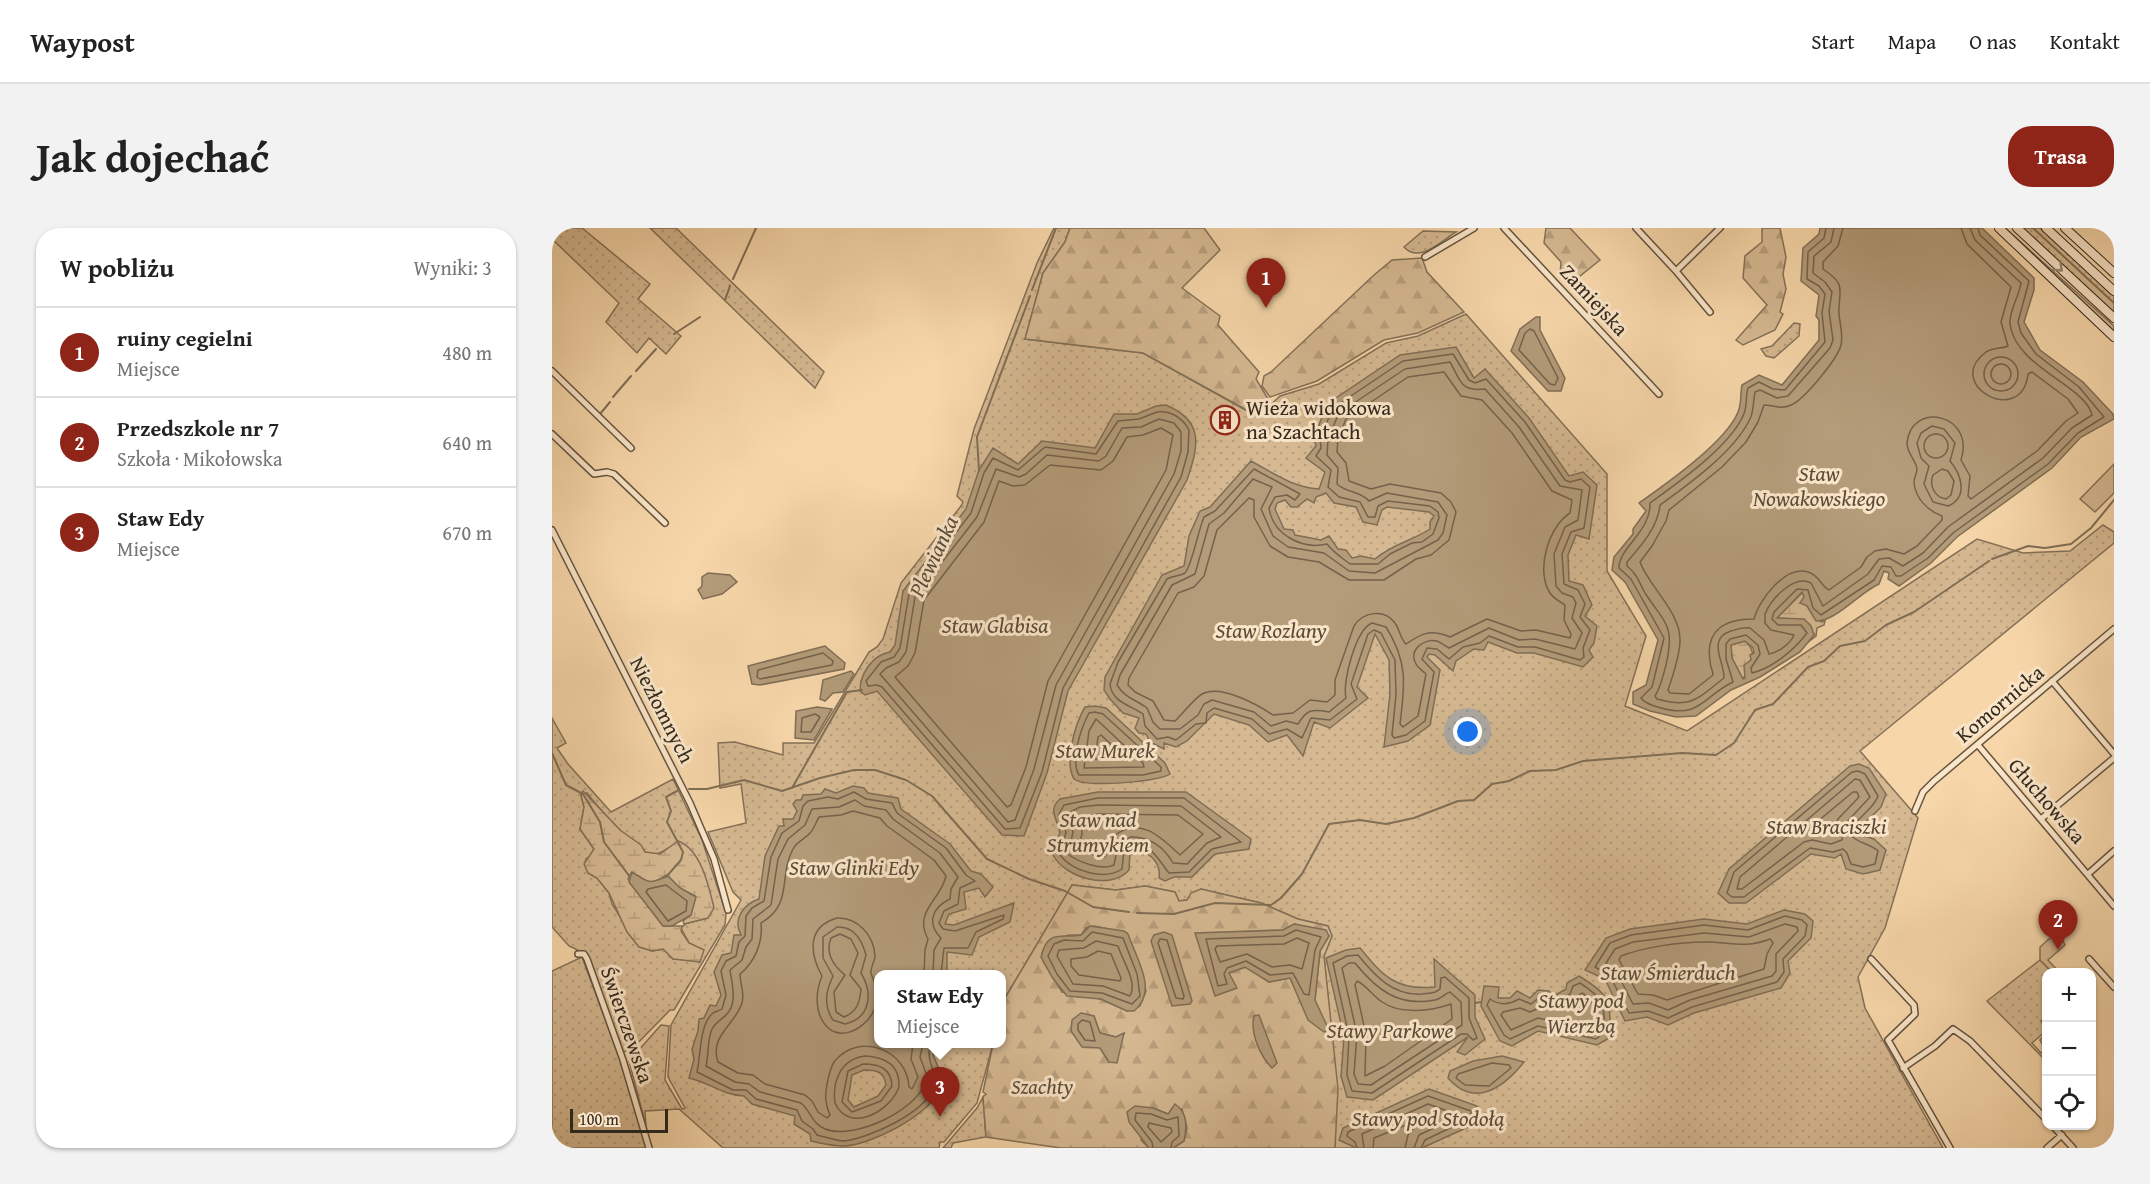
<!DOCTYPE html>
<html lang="pl">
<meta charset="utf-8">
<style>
body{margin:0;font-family:"Gentium Book Plus",serif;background:#f2f2f2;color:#222}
.controls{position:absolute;right:18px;bottom:18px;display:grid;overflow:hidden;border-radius:12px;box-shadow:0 2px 4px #0004}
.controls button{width:54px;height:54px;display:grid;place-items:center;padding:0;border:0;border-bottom:2px solid #e0e0e0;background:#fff;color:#222;font:30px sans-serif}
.scale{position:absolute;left:18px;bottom:15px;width:98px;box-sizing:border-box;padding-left:6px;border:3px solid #33291d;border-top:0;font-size:16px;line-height:21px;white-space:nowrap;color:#33291d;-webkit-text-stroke:4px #fae5c8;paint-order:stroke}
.you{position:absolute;left:916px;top:504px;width:21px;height:21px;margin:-15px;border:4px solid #fff;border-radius:50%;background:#1a73e8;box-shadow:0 0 0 9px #1a73e833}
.badge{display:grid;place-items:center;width:39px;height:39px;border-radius:50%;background:#8f2418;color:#fff;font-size:20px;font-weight:700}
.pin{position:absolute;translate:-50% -50px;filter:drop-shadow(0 2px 3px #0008)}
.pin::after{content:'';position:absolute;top:32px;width:21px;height:18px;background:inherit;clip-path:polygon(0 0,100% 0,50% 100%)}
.popup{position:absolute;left:322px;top:742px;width:132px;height:78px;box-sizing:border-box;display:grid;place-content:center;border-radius:12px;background:#fff;filter:drop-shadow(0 2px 4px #0005);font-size:20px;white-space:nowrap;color:#767676}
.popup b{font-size:22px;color:#222}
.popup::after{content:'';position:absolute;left:50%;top:100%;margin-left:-12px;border:12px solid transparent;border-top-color:#fff}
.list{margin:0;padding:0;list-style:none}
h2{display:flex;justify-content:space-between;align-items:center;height:78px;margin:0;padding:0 24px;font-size:26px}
h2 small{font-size:20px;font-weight:400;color:#767676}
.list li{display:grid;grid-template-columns:39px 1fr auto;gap:18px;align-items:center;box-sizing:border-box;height:90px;padding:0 24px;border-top:2px solid #e0e0e0}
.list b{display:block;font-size:22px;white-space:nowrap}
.list p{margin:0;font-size:20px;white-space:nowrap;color:#767676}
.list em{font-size:20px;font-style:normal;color:#767676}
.icon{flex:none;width:33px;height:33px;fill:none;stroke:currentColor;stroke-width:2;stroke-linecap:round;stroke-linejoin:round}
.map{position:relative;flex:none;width:1562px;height:920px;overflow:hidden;border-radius:24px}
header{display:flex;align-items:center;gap:36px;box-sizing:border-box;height:84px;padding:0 30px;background:#fff;border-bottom:2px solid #e0e0e0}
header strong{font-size:28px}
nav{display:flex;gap:33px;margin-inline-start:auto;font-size:21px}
.intro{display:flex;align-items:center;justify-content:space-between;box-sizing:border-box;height:144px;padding:0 36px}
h1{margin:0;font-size:42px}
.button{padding:15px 27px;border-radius:24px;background:#8f2418;color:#fff;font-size:21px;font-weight:700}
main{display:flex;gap:36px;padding:0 36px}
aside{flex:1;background:#fff;border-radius:24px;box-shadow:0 2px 4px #0004}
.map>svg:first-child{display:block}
.grass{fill:url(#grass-dots);stroke:#847158;stroke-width:1.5;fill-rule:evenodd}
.forest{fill:url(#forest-firs);stroke:#847158;stroke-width:1.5;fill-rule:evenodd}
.wetland{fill:url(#wetland-marsh);stroke:#847158;stroke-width:1.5}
.park{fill:#d6b992;stroke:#847158;stroke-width:1.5}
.water{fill:#b49c7a;stroke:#806e55;stroke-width:1.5;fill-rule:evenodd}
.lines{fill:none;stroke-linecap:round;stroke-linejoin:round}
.shore{stroke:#74624c;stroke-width:1.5}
.stream{stroke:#806e55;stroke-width:2}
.street-casing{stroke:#645440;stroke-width:8}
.secondary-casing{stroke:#33291d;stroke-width:10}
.street{stroke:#fae5c8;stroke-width:5}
.secondary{stroke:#fae5c8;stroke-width:8}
.oneway{stroke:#968772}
.labels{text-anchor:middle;stroke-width:6;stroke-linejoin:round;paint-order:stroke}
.street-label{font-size:21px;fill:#33291d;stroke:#fae5c8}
.poi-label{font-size:21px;fill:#33291d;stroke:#fae5c8;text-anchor:start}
.park-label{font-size:21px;font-style:italic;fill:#5c4d3a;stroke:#fae5c8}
.water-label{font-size:22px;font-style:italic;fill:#5a4c39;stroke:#fae5c8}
</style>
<header>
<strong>Waypost</strong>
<nav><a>Start</a><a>Mapa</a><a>O nas</a><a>Kontakt</a></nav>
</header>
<div class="intro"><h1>Jak dojechać</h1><a class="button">Trasa</a></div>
<main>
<aside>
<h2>W pobliżu<small>Wyniki: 3</small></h2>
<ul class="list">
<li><span class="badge">1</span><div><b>ruiny cegielni</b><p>Miejsce</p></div><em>480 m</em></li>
<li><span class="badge">2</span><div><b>Przedszkole nr 7</b><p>Szkoła · Mikołowska</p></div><em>640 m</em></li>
<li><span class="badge">3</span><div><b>Staw Edy</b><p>Miejsce</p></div><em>670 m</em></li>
</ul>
</aside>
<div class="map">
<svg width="1562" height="920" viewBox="0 0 1562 920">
<defs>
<pattern id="grass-dots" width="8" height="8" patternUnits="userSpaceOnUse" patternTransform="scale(1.5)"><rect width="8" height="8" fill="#d6b992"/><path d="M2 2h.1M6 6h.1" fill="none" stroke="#b89f7d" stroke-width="1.8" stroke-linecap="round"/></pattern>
<pattern id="forest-firs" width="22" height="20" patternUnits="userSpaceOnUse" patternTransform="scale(1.5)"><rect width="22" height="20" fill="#d6b992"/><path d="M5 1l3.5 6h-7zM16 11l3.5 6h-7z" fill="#b89f7d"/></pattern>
<pattern id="wetland-marsh" width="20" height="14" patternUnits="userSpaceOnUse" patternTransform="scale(1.5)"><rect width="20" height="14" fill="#d6b992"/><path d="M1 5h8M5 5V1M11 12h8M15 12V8" fill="none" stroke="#b89f7d"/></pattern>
</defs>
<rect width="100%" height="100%" fill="#f7d7aa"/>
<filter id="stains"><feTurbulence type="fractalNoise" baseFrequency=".00333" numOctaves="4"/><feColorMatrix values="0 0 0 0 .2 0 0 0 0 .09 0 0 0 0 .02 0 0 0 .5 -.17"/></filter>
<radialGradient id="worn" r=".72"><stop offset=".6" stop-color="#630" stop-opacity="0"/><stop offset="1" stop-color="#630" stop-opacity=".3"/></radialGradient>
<path class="grass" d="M0 0H30L98 56 86 71 129 108 114 126 97 110 85 125 54 94 67 75 0 11Z
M98 0H124L272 144 263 160Z
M502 0H518L513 14 491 45 473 111 591 125 706 189 728 168 767 156 834 115 866 108 914 86 1055 246V343L1094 408 1073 478 1135 503 1425 311 1471 325 1518 323 1551 297 1562 304V315L1308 523 1366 590 1333 700 1306 749 1313 780 1391 920H783L778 792 772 728 780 708 776 698 746 691 709 675 649 661 635 672 627 673 623 664 593 658 564 662 520 657 453 770 450 782V746H326V816H441L425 875 392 914H388L387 920H171L127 881 93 883 94 898 77 833 109 797 117 798 113 852 130 881 133 880 116 849 119 797 189 672 181 664 156 604 194 595 189 556 168 560 166 515 183 514 231 527V515H262L317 424 325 419 331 411 349 355 409 278 411 274 405 268 422 201 485 35Z
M1453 0 1562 98V104Z
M1471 0H1488L1562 68V84Z
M871 3 904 4C889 13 867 36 852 19Z
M1242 95 1248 96 1247 108 1222 130 1214 128 1209 121 1220 118Z
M0 490 14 515 5 520 16 536 59 584 121 551 150 612 174 685 173 697 122 782H118L77 824 70 823 36 727 17 718 0 699ZM35 565C44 577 86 624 98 626 106 627 110 624 116 620 155 640 149 636 161 677L156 690 135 695 129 700 137 715 149 722 144 732 121 731 112 721 100 723 80 708 60 676 57 665 45 650 36 645 34 631 39 628 42 621 28 601 32 579 29 567Z
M30 729 69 834 94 920H0V743Z
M1488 732 1500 744H1494V788L1489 793 1494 803 1480 815 1489 825 1493 821 1488 812 1494 805V833L1435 773Z
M431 869 434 909 401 915 399 920H391L425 880Z"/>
<path class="forest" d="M518 0H652L668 22 630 60 668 88 666 97 707 144 704 151 716 171 702 186 591 125 473 111 491 45 513 14Z
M994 0H1018L1048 32 1018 56 1011 52 1008 46 1009 34 992 15Z
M1210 0H1228L1234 29 1231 46 1234 61 1228 84 1231 86 1223 102 1191 117 1184 112 1215 77 1191 50 1193 28 1210 14Z
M870 30 875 44 912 84 866 105 832 112 765 153 718 169 710 158 712 148 719 144 822 47 840 32Z
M520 657 564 662 593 658 623 664 627 673 635 672 639 665 649 661 709 675 746 691 776 698 780 708 772 728 786 861 783 920H621L632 913 635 900 630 881 616 886 601 880 589 912 597 920H509L434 909 431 869 434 866 431 864 441 816H450V782L453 770ZM743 696 777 708 768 723 763 772 748 770 738 750 717 754 694 739 677 745 707 703 731 702ZM542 698 575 705 594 763 588 778 575 783 549 771 510 764 491 733 490 725 495 715 517 707H529L534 700ZM542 788 548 805 564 809 572 806 557 834 548 820Z"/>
<path class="wetland" d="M1251 364 1255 378 1269 394 1273 393 1272 397 1265 400 1264 408 1255 415 1262 406 1239 391 1225 390Z
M1193 413C1207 425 1199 438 1191 451L1180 430 1179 417Z
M31 563 68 602 89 617 93 624 108 626 126 613C149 621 157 659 162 680L156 690 132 696 131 693 139 687 143 668 128 660 114 647C94 662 96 650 79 645L76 651 111 698H130L129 703 137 715 152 722 148 734 121 731 111 721 100 723 87 719 75 704 57 665 45 650 36 645 32 636 42 621 28 601 32 579 29 567Z"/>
<path class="park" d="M1562 236V265L1543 284 1528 271Z
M1506 703 1513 717 1496 732 1507 744H1500L1488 732V719Z"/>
<path class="water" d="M1268 0H1430L1482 50V62L1472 94 1488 122 1531 154 1561 186 1562 191 1529 209 1500 240 1405 309 1379 335 1347 358 1336 351 1337 345 1332 343 1327 356C1307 365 1283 394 1264 393L1255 378 1248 375 1252 369 1250 364 1225 390 1252 391 1259 398 1262 407 1248 424 1208 449 1179 462 1144 488 1124 489 1098 483 1081 476V464L1094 457 1106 412 1073 354 1060 342 1062 329 1081 306V301L1094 283 1087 275C1114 256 1174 214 1186 184 1190 175 1188 166 1190 157L1207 147 1230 157 1267 112V92L1264 88 1267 67 1249 53 1251 20 1267 6ZM1193 413 1201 420 1202 425 1198 427 1199 432 1192 437 1193 450 1191 451 1180 430 1179 417Z
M984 89H988V102L1013 150 1009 163H996L959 123 968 101Z
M904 119 922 150 933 141 977 190 1017 248 1031 244 1045 257 1037 311 1024 307 1016 327 1017 353 1031 357 1040 377 1033 388 1045 398 1042 415 1037 422 1041 429 1031 439 982 425H965L936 414 932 422 922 421 904 433 901 443 883 427 877 426 875 429 888 442 878 497 856 513 832 519 838 466 837 432 823 406 805 459 816 470 778 500 762 494 751 528 735 507 716 514 697 497 662 486 635 513 624 519 612 515V521L598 514 594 506 587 505 583 500 587 490 571 485 558 471 552 462 553 449 610 347 632 338 637 308 648 283 658 279 699 233C723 246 740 259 767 261L773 244 754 230 764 218 762 210 775 176 848 127ZM774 265 782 275 804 279 811 294 825 297 830 282 835 279 877 284 882 288 878 294V301C860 313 842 315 823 331L809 328 800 330 794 322 786 321 777 308 769 312 743 307 741 302 732 301 723 281 725 275 733 272 739 279H745L755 271 762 275 764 269Z
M614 177C652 193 647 217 635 252L516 463 495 545 472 608 450 607 325 463 313 467 308 463C308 446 320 427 338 424L343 417 351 363 414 281 427 242 441 220 466 236 490 213 543 220 562 186H585L604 178Z
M156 345 178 347 185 354 170 366 151 371 146 362 150 358V349Z
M273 418 293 435 292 441 208 457 200 456 196 438Z
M299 443 302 446 291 464 281 465 273 473 268 471 271 452Z
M543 478 554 480 613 535 618 546C606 554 533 560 522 551 512 534 523 496 533 479Z
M265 479 280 481 262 512 243 510 244 483Z
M1307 536 1317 540 1334 566 1329 579 1303 605 1322 611 1334 622 1328 642 1311 646 1294 641 1289 626 1283 630 1259 626 1194 675H1177L1166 665 1177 641 1298 538Z
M301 558 312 560 316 565 346 570 349 581 398 616 419 643 429 646 441 659 433 669 427 660 412 664 414 681 397 686 393 696 402 697 462 675 458 694 427 709 420 727 395 724V746H326V816H385L381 827C386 839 392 849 387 862 378 887 317 918 291 918 281 918 269 915 259 913L258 906 242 896 243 888 200 876 192 868C173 868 156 854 137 850L142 831 140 821 146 803 147 791 152 790 158 777 164 778 169 767 162 744 170 727 179 725 182 707H189C180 691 192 676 207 671L213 628 227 598H232L231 591H241L245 583 241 576 244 572H249L251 567 269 566 273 561 284 565ZM312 842C324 842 332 843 334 857L326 868 302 879 296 872 300 847Z
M546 564H634L699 611 697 621 663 626 640 649H622L613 653 607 650C609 636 600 626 586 622L578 624 577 642C559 663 513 650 501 627L508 604C506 592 495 582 508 571Z
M80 644C99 656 96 656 116 648L128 660 144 669 139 687 120 698H111L77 654Z
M1232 682 1253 686 1261 693 1259 710 1236 733 1238 745 1229 760 1142 785 1116 797 1095 789 1073 793 1053 751 1033 742 1054 710 1078 701 1152 691 1195 696Z
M742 696 774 702 777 708 768 723 763 772 777 802 772 804 756 792 738 750 717 754 693 739 677 745 685 760 663 768 643 705 731 702Z
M538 698 572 703 576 706C584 730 607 763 582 783H575L549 771 515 768 500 749 489 729C496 700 509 711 529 707Z
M612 704 620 707 640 773 638 776 620 778 599 713 602 707Z
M808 720C831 748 844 763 883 759L882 731 923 767V789L933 811 913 827 905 824 916 809 821 872 795 869 789 848 792 809 774 730 794 722Z
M1027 748C1060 768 1057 772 1059 809L1045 817 986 803 960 818 948 813 929 778 932 758 947 759 946 770H958L965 763 978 770 986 762 997 763 1002 768 1014 761 1015 755Z
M529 785 542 788 548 805 564 809 572 805 565 835 557 834 548 820 530 819 519 803 520 792Z
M707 787 725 835 720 840C708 828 698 805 702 788Z
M950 828 972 834C952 859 923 881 896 850L898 843 921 833Z
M877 861 925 878 927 891 914 900 870 920H804L787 912 791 900Z
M623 876C636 885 635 899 632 913L621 920H597L577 894 575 884 583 878 601 880 616 886Z"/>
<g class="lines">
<path class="shore" d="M1274 0 1272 10 1256 24 1255 51 1267 58 1273 66 1270 85 1273 114 1233 162 1221 161 1207 154 1196 160C1193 169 1196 178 1191 188 1176 220 1127 254 1098 275 1099 304 1067 319 1067 340L1079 351 1112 410 1100 459 1089 470C1093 476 1102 478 1109 480 1149 491 1151 468 1181 454L1174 431V416L1178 411 1194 407 1206 417 1208 426 1199 440 1200 445C1221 440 1243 421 1255 405L1249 397H1226L1220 391 1222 384 1245 361 1256 362 1261 380 1269 387 1322 352 1330 338 1339 339 1344 348H1349L1376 330 1401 305 1496 236 1526 205 1552 189 1527 159 1484 126 1469 105 1466 94 1477 53 1428 7 1426 0
M1282 0 1279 14 1262 28 1261 45 1273 54 1280 64 1277 83 1281 112 1278 120 1236 168 1225 170 1208 162 1203 164C1201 173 1202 183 1198 191 1182 224 1137 256 1108 277 1106 299 1089 318 1075 334V338C1085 346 1087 354 1093 365 1114 397 1123 397 1114 437 1111 448 1109 458 1103 468L1105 471C1140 481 1146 470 1172 450 1173 435 1154 411 1179 403 1186 401 1191 399 1198 400L1212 412 1217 426C1226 425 1239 415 1242 407L1219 402 1213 395V386C1219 371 1242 346 1259 355L1271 378 1316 346 1327 331 1337 330 1351 338 1371 325 1396 299 1491 230 1520 200 1540 187C1534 158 1463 139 1458 96 1457 82 1467 69 1469 55L1423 12 1418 0
M1291 0 1286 18 1271 34V41C1293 56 1288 59 1287 80 1286 92 1292 104 1289 117 1286 130 1252 172 1239 177 1229 182 1221 177 1212 177L1206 194 1194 214 1170 239 1117 282 1114 293 1100 318 1088 334C1097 359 1128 383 1128 412 1128 428 1121 447 1116 462L1118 465 1137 466 1161 447C1161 442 1158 439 1158 433 1153 401 1174 391 1202 391 1207 372 1233 337 1256 344 1267 347 1269 358 1277 362L1309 339 1315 329 1323 323 1334 321 1352 326 1365 318 1390 292V288C1376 283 1363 270 1362 254 1362 250 1365 245 1365 241 1364 232 1355 226 1355 215 1359 172 1424 186 1409 232L1418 248 1416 268 1419 271 1485 223 1514 193 1526 185 1516 171 1480 144 1476 146C1470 200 1390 157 1434 124 1442 119 1450 121 1456 118L1449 94 1459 59 1415 16 1409 0
M978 101 982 103 1006 150 1003 157 998 156 967 122 973 105Z
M901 126 917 152 923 155 934 151 973 194 1013 252 1018 254 1029 251 1038 259 1032 300 1019 304 1010 326 1012 356 1026 362 1033 376 1028 389 1038 402 1031 420 1032 429 1028 432 983 419H966L937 408 928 415 911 419 897 431 885 421 875 420 870 431 882 444 873 493 854 507 842 510 840 507 844 467 843 432 829 405 822 402 816 406 799 456 805 471 778 492 759 490 750 510 735 501 717 506 700 491 662 480 655 485 654 495 644 496 624 512 616 509 605 511 593 498 591 486C579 477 560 475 558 456L566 434 615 351C620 348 628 348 633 345 639 340 647 300 652 289L663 283 702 241 748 266 743 272 735 267 723 269 717 280C721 306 749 322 775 316 782 325 789 329 798 336H826L838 326 860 315 870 314 881 306 887 290 886 284 878 278 836 273 826 278 823 289H816L808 274 787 269 776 259 779 242 764 228 769 220 768 210 781 180 851 133Z
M1432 146a17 17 0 1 1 34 0a17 17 0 1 1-34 0Z
M898 134C909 153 908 164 933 161L967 199 1008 258 1030 262 1026 292 1013 299 1002 326 1004 358 1010 365 1021 369 1024 375 1020 390 1030 405 1023 421 983 411 967 412 937 400 897 420C893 418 890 415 885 413 872 410 856 422 864 436 866 440 871 443 874 446L866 488 851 499 848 496C853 456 856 434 834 399L820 395C804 401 790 454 794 470L777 484C760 481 755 481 746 496L734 493 719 498 702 484 660 472 652 476 646 487 628 501H608L601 494 595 480C583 471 573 470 565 457L568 447 620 357 643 346 657 296 672 285 701 251 720 259 709 281 721 308 736 319 772 325 797 343 823 345 886 312 891 305 895 287 886 274 835 265 817 273C808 263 795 265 785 256L786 240 775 227 776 211 787 185 853 141Z
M1439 146a10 10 0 1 1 20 0a10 10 0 1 1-20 0Z
M892 144 909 168 930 172 960 205 1000 263 1020 272 1018 285C997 298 983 342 998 365 1002 371 1007 373 1013 377L1012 392 1019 406 1018 410 984 402 969 403 935 391 898 409C878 401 870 405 854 416 848 410 848 402 843 395 832 380 811 384 802 398L783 452V467L775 474 758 472 741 485 721 487C706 477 669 456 650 466 643 470 630 486 623 493L612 492 601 473 583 464 576 457 577 450 626 365 642 359 652 348 665 302 697 270 702 272V289L718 318 736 329 767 334 797 352H832L864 331 879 327 897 312 904 284 899 274 889 265 838 256 819 261 797 253 794 235 785 224 786 211 794 191 856 149Z
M605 184C618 182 631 190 637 202L636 224 629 249 511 460 490 544 468 600 453 601 330 459 325 457 316 458 314 453 329 434 342 429 348 420 357 366 419 285 432 245 441 230 466 242 493 219 544 226 566 193 587 191Z
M607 191 622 195 629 204V223L622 246 504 457 482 541 463 592 456 594 328 446 334 440 347 434 354 424 363 369 425 289 444 241 467 249 474 246 495 227 547 233 554 228 570 200 589 199Z
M1380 198 1392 201 1403 215 1398 233C1409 246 1417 269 1396 278L1381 274 1372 256 1377 238 1369 230 1365 215 1369 205Z
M609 200 621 207 614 242 496 453 474 539 459 577 455 579 343 449 356 438 363 425 372 372 432 294 447 253 461 258 473 257 498 237 549 242 561 233 575 209 591 207Z
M1372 218a12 12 0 1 1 24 0a12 12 0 1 1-24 0Z
M1390 241 1396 243 1402 253 1399 267 1394 271C1382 269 1377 257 1381 247Z
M271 425 281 433 280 437 208 451 205 449 206 442Z
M543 484 551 486 609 539V543L591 547H527C518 532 529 500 537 485Z
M263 486 268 489 259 504H249L250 490Z
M544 491 591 535 592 539 532 540 537 503Z
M549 507 569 526V530L543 531 546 509Z
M1306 543 1313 546 1326 568C1321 583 1301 591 1298 606 1303 615 1318 615 1326 623L1323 636 1311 639 1299 636 1295 625 1291 621 1281 624 1258 620 1192 669H1180L1175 665 1182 644 1300 544Z
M1303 551 1308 552 1318 569 1292 597 1290 612 1279 616 1260 612 1252 614 1190 661H1185L1188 649Z
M1301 564H1305L1307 569 1286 591 1280 605 1260 603V598Z
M546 570H632L689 614 660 621 637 644 617 645C608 635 591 600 572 622L570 641C552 653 520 643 508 627L514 604 507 586 512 577Z
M547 577 629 578 669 609 655 615 635 636 621 635C612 619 597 608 578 609L566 617 562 637C550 643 526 634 516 626L521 604 515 586 528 579Z
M547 586 626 587 651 606 628 627C610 610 588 587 562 608L553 629H547L526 620 530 606 529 589Z
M114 657 135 673 134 683 116 693 94 664 96 661Z
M1233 688 1250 692 1255 697 1253 708 1231 731 1232 744 1225 754 1140 779 1116 790 1096 783 1077 785 1058 748 1043 739 1058 715 1079 707 1152 697 1196 702Z
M285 690C305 689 322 707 323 728 323 733 318 740 319 745 323 758 329 766 323 780 315 801 284 818 270 792 263 779 264 762 270 748 258 726 254 699 285 690Z
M1233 696 1245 699 1246 703 1224 726V743L1220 748 1138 772 1116 782 1097 775 1081 776 1064 743 1054 735 1063 721 1081 714 1152 705 1197 709Z
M285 699C302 698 310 712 314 727L309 745C321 765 319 790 293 796L281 792C271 777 274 763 281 748L271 730V709Z
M744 702 769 709 763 722 757 767 752 766 741 745 718 747 694 733 675 740 672 746 675 756 666 758 654 711 732 708Z
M540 704 571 710 585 746 588 768 580 776 550 765 518 763 505 746 496 728 502 716 512 712 531 713Z
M288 706 299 711 306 725 298 747 309 761C308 774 305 784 292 789L284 784 282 764 293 747C282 738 273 725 279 710Z
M745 710 757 715 750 741 738 737 720 739 695 726 668 734 663 721 665 718 732 716Z
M608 711 615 712 632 768 631 771 624 770 606 715Z
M1218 711 1221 715 1215 726 1212 741 1115 772 1101 767 1086 766 1067 732 1069 728C1093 719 1127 714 1153 714 1179 714 1192 721 1218 711Z
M544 713 566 718C570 732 586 754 578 768L551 758 521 756 505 728 507 722 532 720Z
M546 723 559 726 569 750 568 753 527 747 519 738V731L535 729Z
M806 727C823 748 841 768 870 766 877 765 883 766 888 761L889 750 893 749 917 770V790L925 810 921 812 915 806H909L820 865 800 863 795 847 797 808 781 735 795 728Z
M797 735H803C825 762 846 779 883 772 890 771 893 765 898 764L909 774 910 797 819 857 806 856 802 846 805 806 790 740Z
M805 753C814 757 821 768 830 774 849 787 879 783 899 776L900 791 833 838 813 848 814 807 803 757Z
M1028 755C1052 770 1052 777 1053 804L1044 811 986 798 958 811 952 807 935 777 938 771C948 778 957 777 967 771L979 776 989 768 1004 774 1018 766 1021 758Z
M1030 765C1045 774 1045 784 1045 800L1043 802 986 790 959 802 949 787 951 784 968 780 978 784 991 778 1006 781Z
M530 792 538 794 543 813 533 812 526 802V796Z
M361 816 359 831 366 849 360 861 357 859C355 821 306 803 282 834 278 840 277 848 275 856 273 868 273 876 278 887L275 890 266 884 260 873 253 867 213 856 201 847 186 845 166 834C157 808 183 797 190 775 193 765 188 756 188 746 203 734 211 714 209 695 242 676 226 648 241 621 245 613 253 611 258 605 262 601 264 594 267 589L289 587 301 583 328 590 335 598 382 632 394 648C389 672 361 683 376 711L373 722 372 746
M371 816 368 829 375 848C372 880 302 913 273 901 261 897 258 882 249 875L208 864 197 856 183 854 154 838C157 825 155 813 160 801 164 794 169 792 174 787 186 776 180 756 178 742L190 732 194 719 200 711 201 691 219 677 226 631 236 611 253 597 260 581 287 579 303 572 312 578 334 582 341 591 388 625 406 649 399 661 398 671C379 680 375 696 389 710L382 722 381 746
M379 816C372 834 387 842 381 860 373 885 317 910 292 913 285 913 273 909 265 907L261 901 250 893 245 882 204 871 194 862H181L145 844C149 827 147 797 161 785 164 783 167 783 170 781L174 767 169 743 174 733 184 728 187 714 193 708 194 688 200 680 212 673 219 629 230 605 247 593 251 578 256 573 276 569 286 571 302 564 314 571 340 575 345 585 394 620 414 647 423 653 408 660 406 676 392 683 387 695 391 701 403 703 452 687 451 691 424 704 416 720H392L389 746
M313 828C333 829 348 837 347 859 338 884 297 906 283 875 280 853 289 831 313 828Z
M940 835 957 837 959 840 937 858 913 857 904 850 906 846Z
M311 836C327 836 339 840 340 858L329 873 300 884 290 874 296 843Z
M597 895 619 900 620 904 609 914 596 899Z
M601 920 600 914 583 892 584 885 599 886 615 892 626 889 627 908 620 914 619 920
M805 920 803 914 795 908 796 904 876 868 919 883V890L873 912 869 920
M812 920 810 906 876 876 904 886 903 890 867 907 862 920
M821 920 822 910 864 893 865 897 856 907 853 920"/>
<path class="stream" d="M1481 0 1562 75
M181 51 204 0
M480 62 504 0
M173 72 178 58
M122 106 148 89
M84 143 104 121
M61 169 79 148
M48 186 58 174
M427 243 425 209 478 68
M1440 331 1476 318 1493 320 1519 316 1539 300 1562 272
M0 525 14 557 31 566 48 594 52 614 78 649
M240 560 295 464 310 462
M137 561H155L192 552 230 563 268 550 302 542H323L354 552 380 568 435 631 477 651 513 663 541 679 577 684
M114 649 129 632 131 624 115 594 119 583 114 569 125 563
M585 685 622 686 663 675 719 677 729 670 750 646 777 596 808 592 834 596 862 590 906 573 922 572 940 556 957 553 978 543 1004 542 1031 533 1130 525 1164 527 1182 515 1203 482 1221 476 1256 439 1272 433 1288 418 1313 413 1334 397 1362 384 1437 333
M923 775 929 774"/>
<g class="street-casing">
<path id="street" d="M952 0 1107 166
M1084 0 1124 43
M873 29 922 0
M1158 84 1124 43 1168 0
M0 143 79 220
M0 206 42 246 55 244 62 246 113 295
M0 302 138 575 162 631 176 682
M1500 453 1562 526
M1426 517 1562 678
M1363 583 1371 564 1382 553 1562 401
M1489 591 1562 530
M1536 646 1562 623
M26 726H32L35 731 71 832 97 920
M1319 731 1362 777 1363 786 1336 812 1398 920
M1537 731 1562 759
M1351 840 1383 818 1401 801 1418 813 1494 891
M1501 898 1521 920
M1495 920 1510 907"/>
</g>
<g class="secondary-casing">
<path id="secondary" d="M1447 0 1562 109
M1465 0 1562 90
M1494 0 1562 63
M1513 0 1562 45"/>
</g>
<use href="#street" class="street"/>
<use href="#secondary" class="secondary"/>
</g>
<defs><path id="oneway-chevron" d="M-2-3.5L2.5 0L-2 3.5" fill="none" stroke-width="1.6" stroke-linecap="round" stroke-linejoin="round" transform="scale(1.5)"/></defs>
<use class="oneway" href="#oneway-chevron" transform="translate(1507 40) rotate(43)"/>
<defs>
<g id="building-ring" transform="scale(1.5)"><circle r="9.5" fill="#fae5c8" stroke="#8f2418" stroke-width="1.5"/><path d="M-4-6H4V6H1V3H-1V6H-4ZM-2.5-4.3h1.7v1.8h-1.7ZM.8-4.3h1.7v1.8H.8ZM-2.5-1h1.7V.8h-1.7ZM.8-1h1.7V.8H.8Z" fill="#8f2418"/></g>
</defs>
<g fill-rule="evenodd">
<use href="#building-ring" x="673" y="192"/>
</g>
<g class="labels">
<g class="street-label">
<text transform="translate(1042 72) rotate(47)" y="7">Zamiejska</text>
<text transform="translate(1448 476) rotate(-40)" y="7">Komornicka</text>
<text transform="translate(110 482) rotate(63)" y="7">Niezłomnych</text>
<text transform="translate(1495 573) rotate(49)" y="7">Głuchowska</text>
<text transform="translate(75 797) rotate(71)" y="7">Świerczewska</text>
</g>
<g class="poi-label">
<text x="694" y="187">Wieża widokowa<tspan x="694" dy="24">na Szachtach</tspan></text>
</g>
<g class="park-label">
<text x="490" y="866">Szachty</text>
</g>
<g class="water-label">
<text x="1267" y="253">Staw<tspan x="1267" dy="25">Nowakowskiego</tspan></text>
<text transform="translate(381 328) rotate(-65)" y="8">Plewianka</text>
<text x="443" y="405">Staw Glabisa</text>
<text x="719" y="410">Staw Rozlany</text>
<text x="553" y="530">Staw Murek</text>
<text x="546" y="599">Staw nad<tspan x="546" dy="25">Strumykiem</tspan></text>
<text x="1274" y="606">Staw Braciszki</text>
<text x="302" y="647">Staw Glinki Edy</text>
<text x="1116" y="752">Staw Śmierduch</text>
<text x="1029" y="780">Stawy pod<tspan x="1029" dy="25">Wierzbą</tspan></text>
<text x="838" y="810">Stawy Parkowe</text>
<text x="876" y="898">Stawy pod Stodołą</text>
</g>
</g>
<rect width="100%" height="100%" filter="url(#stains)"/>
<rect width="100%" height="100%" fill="url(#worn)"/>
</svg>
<div class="controls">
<button>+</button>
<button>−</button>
<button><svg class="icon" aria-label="locate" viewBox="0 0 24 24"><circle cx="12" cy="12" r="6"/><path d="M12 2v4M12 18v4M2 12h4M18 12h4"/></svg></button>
</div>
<div class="scale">100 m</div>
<div class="you"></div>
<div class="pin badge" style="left:714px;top:80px">1</div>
<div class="pin badge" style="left:1506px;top:722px">2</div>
<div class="pin badge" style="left:388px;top:889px">3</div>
<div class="popup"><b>Staw Edy</b>Miejsce</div>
</div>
</main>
